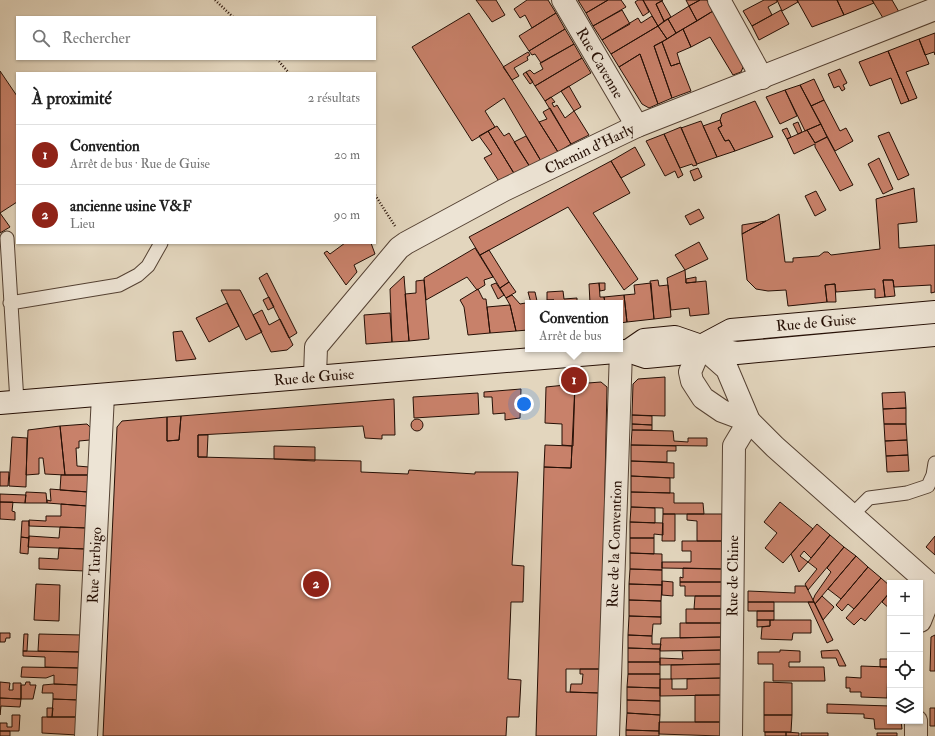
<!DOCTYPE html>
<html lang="fr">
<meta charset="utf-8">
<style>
body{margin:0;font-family:"IM FELL Double Pica",serif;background:#f2f2f2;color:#222}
.controls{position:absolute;right:12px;bottom:12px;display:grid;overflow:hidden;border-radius:0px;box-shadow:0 1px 3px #0004}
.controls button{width:36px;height:36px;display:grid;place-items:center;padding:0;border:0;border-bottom:1px solid #e0e0e0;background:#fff;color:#222;font:20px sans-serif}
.you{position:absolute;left:524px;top:404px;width:14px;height:14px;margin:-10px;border:3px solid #fff;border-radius:50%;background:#1a73e8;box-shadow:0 0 0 6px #1a73e833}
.badge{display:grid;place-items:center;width:26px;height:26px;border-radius:50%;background:#8f2418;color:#fff;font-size:13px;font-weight:700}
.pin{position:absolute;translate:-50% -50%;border:2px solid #fff;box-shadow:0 1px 4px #0006}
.popup{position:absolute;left:525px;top:300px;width:98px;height:52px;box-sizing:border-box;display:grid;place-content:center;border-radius:0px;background:#fff;filter:drop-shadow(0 1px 3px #0005);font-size:13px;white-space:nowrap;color:#767676}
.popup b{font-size:15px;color:#222}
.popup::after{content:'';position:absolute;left:50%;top:100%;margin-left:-8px;border:8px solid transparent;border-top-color:#fff}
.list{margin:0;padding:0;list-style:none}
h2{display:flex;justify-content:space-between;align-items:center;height:52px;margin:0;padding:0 16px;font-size:17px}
h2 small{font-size:13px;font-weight:400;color:#767676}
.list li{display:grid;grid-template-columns:26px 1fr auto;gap:12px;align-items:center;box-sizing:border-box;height:60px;padding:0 16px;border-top:1px solid #e0e0e0}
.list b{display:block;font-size:15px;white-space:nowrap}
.list p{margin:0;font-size:13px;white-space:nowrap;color:#767676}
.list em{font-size:13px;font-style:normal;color:#767676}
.icon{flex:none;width:22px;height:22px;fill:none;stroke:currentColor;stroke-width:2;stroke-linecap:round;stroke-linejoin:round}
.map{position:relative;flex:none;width:935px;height:736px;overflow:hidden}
.search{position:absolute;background:#fff;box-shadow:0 1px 3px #0004;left:16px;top:16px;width:360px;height:44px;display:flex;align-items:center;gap:10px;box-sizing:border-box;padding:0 14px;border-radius:0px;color:#767676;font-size:15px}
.panel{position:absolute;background:#fff;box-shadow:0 1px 3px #0004;left:16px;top:72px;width:360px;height:172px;border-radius:0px}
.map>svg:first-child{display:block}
.building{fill:#c8816a;stroke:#250f05}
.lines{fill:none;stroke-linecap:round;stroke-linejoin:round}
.service-casing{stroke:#544133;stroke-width:15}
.minor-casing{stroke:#544133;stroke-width:24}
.secondary-casing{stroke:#250f05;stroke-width:24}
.path{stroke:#250f05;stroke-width:2.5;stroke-dasharray:1 2;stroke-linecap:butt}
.service{stroke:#ede4d5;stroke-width:13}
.minor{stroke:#ede4d5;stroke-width:22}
.secondary{stroke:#ede4d5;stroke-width:22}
.labels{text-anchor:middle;stroke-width:4;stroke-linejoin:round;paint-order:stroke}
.street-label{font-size:15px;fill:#250f05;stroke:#ede4d5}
</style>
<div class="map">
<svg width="935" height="736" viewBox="0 0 935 736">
<rect width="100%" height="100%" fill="#e3d6be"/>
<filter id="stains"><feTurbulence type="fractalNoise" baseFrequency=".005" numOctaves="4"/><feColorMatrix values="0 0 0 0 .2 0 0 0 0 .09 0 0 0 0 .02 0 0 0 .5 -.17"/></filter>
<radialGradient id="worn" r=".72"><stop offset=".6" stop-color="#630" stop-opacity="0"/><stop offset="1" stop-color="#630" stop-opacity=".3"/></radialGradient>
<path class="building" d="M476 0H496L505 15 492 22Z
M527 0H548L556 13 532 28 525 15 520 18 514 9Z
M578 0H608L586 13Z
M608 0H621L626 7 593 26 586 13Z
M638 0H643L649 12 643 16 635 2Z
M643 0H663L656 4 664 21 658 26Z
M686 0H700L689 6Z
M700 0H707L713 11 697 21 689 6Z
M764 0H777V2L768 7 772 15 752 26 743 11Z
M777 0H797L798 2 782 11Z
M797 0H837L844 15 812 27Z
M837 0H872L874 3 844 15Z
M872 0H892L899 12 883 18Z
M662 1 671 17 664 21 656 4Z
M689 6 697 21 676 33 668 19Z
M622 10 630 24 602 40 593 26Z
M781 10 789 24 759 40 752 26Z
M713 11 744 65 741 72 733 75 710 37 691 47 683 29Z
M469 13 539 122 558 152 541 161 504 98 485 111 495 127 472 141 412 47Z
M556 13 565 29 529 51 519 36Z
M652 16 658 26 611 54 602 40 638 18 641 23Z
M668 19 676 33 667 39 658 26Z
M658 26 667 39 654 46 672 98 658 104 640 54 619 67 611 54Z
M565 29 574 44 541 63 535 54 532 55 529 51Z
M683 29 691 47 677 53 680 63 671 66 662 42Z
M935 33V55L934 52 925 55 919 39Z
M919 39 929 64 906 72 917 98 909 101 888 51Z
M662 42 671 66 680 63 691 91 672 98 654 46Z
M574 44 582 58 535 86 526 72 530 70 534 74 543 69 540 63Z
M888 51 909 101 901 104 891 78 870 86 859 62Z
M528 52 530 55 527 57 528 60 514 68 519 76 512 80 503 67Z
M640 54 658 104 649 108 642 104 619 67Z
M582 58 591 73 545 101 535 86Z
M840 69 847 83 843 85 845 89 842 91 839 86 834 88 828 74Z
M0 71 17 96V202L0 213 10 227 0 233Z
M526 72 533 82 530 84 523 74Z
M814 79 824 100 811 106 800 85Z
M800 85 821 124 805 131 785 90Z
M569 86 581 107 574 111 561 91Z
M785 90 797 116 780 124 766 97Z
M551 97 555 102 552 103 554 107 557 105 565 118 574 111 589 135 571 144 545 101Z
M824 100 840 131 846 128 853 141 835 151 811 106Z
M755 101 773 137 735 151 729 140 725 141 718 128 722 126 720 120 722 114Z
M550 108 571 144 558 152 539 122 547 119 543 112Z
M720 120 722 126 718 128 725 141 729 140 735 151 717 157 703 126Z
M701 121 717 157 697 164 681 128Z
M798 122 802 132 798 134 793 124Z
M821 124 827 137 815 143 807 130Z
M497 126 504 136 509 133 530 167 515 175 488 131Z
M681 127 697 165 693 166 692 164 680 168 664 134Z
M787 128 791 137 787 139 782 130Z
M807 130 815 143 827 137 853 185 840 191 815 147V144L794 154 787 139Z
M488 131 515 175 500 183 484 158 492 154 479 136Z
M889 132 909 175 898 180 878 136Z
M664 134 683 175 678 178 675 171 665 176 646 141Z
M526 136 541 161 530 167 514 142Z
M635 147 645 165 621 178 611 161Z
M879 158 893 189 883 194 868 164Z
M611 161 630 193 593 213 638 279 624 290 568 207 480 255 469 237Z
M698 168 702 177 694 181 690 171Z
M914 188 917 222 898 224 899 248 935 245V292L931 293V285L894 287 893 280H883L885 297 875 298V289L836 292 835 284 825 285 827 302 788 306 786 290 768 291 756 289 747 280 742 234 779 214 785 262H793V258L819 256 824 252H828L831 255 880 249 876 199Z
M816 191 826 210 815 216 805 196Z
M699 209 704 218 690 225 685 216Z
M766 221 742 234V225Z
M699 242 708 259 685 270 675 255Z
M345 243H371L375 254 354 265 357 272 346 285 324 253 327 251 330 254Z
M475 248 493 277 484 280 485 285 477 290 467 277 426 300 424 278Z
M489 250 509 282 500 288 480 255Z
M685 270 686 283 706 281 709 314 690 316 689 308 671 310 667 278Z
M267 273 297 333 289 338 259 278Z
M404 276 409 341 392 342 390 289Z
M696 277V282L686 283V279Z
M424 280 429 339 409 341 405 294 416 293V281Z
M658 280 659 286 668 285 671 317 654 319 650 281Z
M883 280H893L895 296 885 297Z
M509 282 516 292 506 298 500 288Z
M496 283 504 295 498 299 491 285Z
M599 283H605V290L600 291Z
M599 283 600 297H604L605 303H590L589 284Z
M651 283 654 319 627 322 624 295 635 294 634 285Z
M835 284 836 302H827L825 285Z
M478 289 483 299H486L490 333 468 335 464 307 460 300Z
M221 290H240L262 332 246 340Z
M563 291 564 299 577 298V303H555L554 300H547V292Z
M528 292H535L537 301 554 300 555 303H531Z
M512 295 520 304 531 302 528 303V330L516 331 510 305 506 298Z
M624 295 627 322 620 323V303H605L604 297Z
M269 297 274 307 268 310 263 300Z
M227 303 239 326 209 342 196 318Z
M510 305 516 331 490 333 487 307Z
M262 310 269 325 280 319 293 345 287 350 271 352 253 315Z
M390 313 392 342 366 344 364 315Z
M182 331 196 359 176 361 173 332Z
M665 377V416L632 415 633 384 638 379Z
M601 382 607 387 601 669H566V692L600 693 599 736H536L544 467 571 468 575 384Z
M575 384 573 446 562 445V424L545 423 546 387Z
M521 389 520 418 505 420V413L493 414 492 397H484V392Z
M905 392 906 408 883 409 882 393Z
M478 393 479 414 414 418 413 397Z
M394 399 395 435H382V439L365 438 363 426 198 435V457L361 461V472L408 474 409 470 475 474V472H518L512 565 524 566 523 602H511L508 679 521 680 519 717H507L506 736H103L117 427 122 421 167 417V441L179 440 181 416Z
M906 408V424H884L883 409Z
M632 415 652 416V425L632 424Z
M181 416 179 440 167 441V417Z
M411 425a6 6 0 1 1 12 0a6 6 0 1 1-12 0Z
M87 424 91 428 90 440 79 441V448H76L77 466 89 467V475H65L60 426Z
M632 424 652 425V430H632Z
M884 424H906L907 440 885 441Z
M60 426 65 475 45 474 43 458H39V474L26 475 28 430Z
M632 430 673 431 674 441 688 442V438H707V446L631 445Z
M198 435H208L207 457H198Z
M12 437 27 438 26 487 9 486Z
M907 440 908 455 886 456 885 441Z
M545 445 572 446 571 468 544 467Z
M631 445 676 446V451H667V462L631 461Z
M274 446 315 447V461L274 459Z
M908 455 909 471 887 472 886 456Z
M631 461 674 463V478L631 476Z
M0 472H9L8 486H0Z
M61 475H89L88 492 60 490Z
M631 476 670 478V493L631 492Z
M50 489 88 492 87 506 47 503V500L51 501Z
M26 492 46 493 47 503H25Z
M631 492 674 493V503H703L704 514H663V508L631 507Z
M0 494 26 495 25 503 0 502Z
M0 502H13L12 511 15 512V520L0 519Z
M780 502 813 529 783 563 765 548 777 533 764 522Z
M61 504 87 506V528L29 526V520L46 521V516H61Z
M631 507 655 508V523L630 522Z
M663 514H675V541H662Z
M687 514H722L723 541H697V521L687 520Z
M22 521H29V538L21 537Z
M630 522 663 523V535L654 534V538H630Z
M817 524 830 535 811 558 804 551 800 556 808 562 799 572 791 554Z
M60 527 87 528 86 549 28 547 29 536 59 538Z
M830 535 844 547 808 590 805 584 817 569 808 562Z
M935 536V555L926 547Z
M21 537 29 538 28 554 20 553Z
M630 538H654V554L630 553Z
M682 541H723L722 569 662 568V562H691V551H682Z
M844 547 856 556 815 604 813 600 815 595 831 572 827 568Z
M59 548 86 549 85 571 39 569V558L58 559Z
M630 553 662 554V570L630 569Z
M856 556 868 567 841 599 828 589Z
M868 567 881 578 854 609 848 604 842 611 836 605Z
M683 568 722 569V582H680V577L683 578Z
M630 569 662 570V585L629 584Z
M881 578 890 586V592L865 621 861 618 854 625 846 618Z
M662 581 673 582V596L662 595Z
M680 582H722L723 596H685V586H680Z
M36 584 60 585 59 621 34 620Z
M629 584 662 585 661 601 629 600Z
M795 586H806L814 602H748V591L795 593Z
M890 592V609L882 602Z
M695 596H723L722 609H694Z
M822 596 834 607 823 620 815 604Z
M629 600 661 601V617L629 616Z
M748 602H774V611H748Z
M808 602H814L833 640 827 643Z
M686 609H722V623H686Z
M757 611H774V620H757Z
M629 616 661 617V624H653L652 636 628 635Z
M757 620H770V626L757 627Z
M770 620H811V633H793L792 640 761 639 762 627 770 626Z
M680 623H722V637L680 638Z
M0 633H10V638H6L5 642H0Z
M24 634H28L27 651H23Z
M39 634 82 635 81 652 38 651Z
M628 635 652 636V644H661L660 649 628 648Z
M935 635V671H930L931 637Z
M722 637V650L660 651 661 638Z
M628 648 660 649V662H628Z
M722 650V664L660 665V658L683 659 682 651Z
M780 650 800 651V662H789V667H824L825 681H773V664H758V652H780Z
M838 650 846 666H839L836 658H822L821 651Z
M23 651 81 652 80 668 45 667V657L23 656Z
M880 659H890V667H880Z
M628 662H660V674H628Z
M722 664V678L671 679V665Z
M861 666 888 667 887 698 861 697V692H850V688H846V677L861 678Z
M22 667 80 668 79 685 54 684V675L46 678 21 677Z
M580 669H601L600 693 570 692 571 684H582L583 674H580Z
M628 674H660V688L627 687Z
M722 678V695L660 696V679H672V689H687V679Z
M0 682 10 683 9 690H13V683H21V699L0 698Z
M26 682H30V685H36L33 699H21V685H25Z
M764 682 792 683V715H764Z
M54 684 79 685V700L53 699V693H42L43 685Z
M627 687 660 688V701L627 700Z
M695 695H722V722H695Z
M0 698 21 699 20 707 1 706 0 715Z
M53 699 79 700 78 717H52Z
M627 700 660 701V715L627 713Z
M827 704 890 706V721H901L902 729H875L874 719 864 718V714L827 713Z
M47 708H53L52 717H47Z
M930 708H935V726H930Z
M627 713 660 715 659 731 626 730Z
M12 715H20L19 731H0V723H7V727H12Z
M764 715H792L791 732H764Z
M42 717H78L77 735 42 733Z
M659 722H722L721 736 659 734Z
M626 730 659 731V736H626Z
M0 731H10V736H0Z
M765 732H786V736H765Z
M786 732 799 733V736H786Z
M801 733H828V736H801Z
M877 733H897V736H877Z"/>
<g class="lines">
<g class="service-casing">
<path id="service" d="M7 238 17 402
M10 303 119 285 138 275 148 266 161 243
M852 515 869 498 907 493 928 486 933 475 935 463"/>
</g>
<g class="minor-casing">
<g id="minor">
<path id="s1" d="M563 0 637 126"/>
<path d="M719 0 762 78"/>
<path id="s2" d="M315 376 316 347 399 248 406 243 504 190 637 126 935 9"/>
<path d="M749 421 722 411 703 398 692 381 690 372 701 346 727 369 749 421 775 447 935 589"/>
<path d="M920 621 928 601 935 593"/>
<path id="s3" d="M86 736 103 395"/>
<path id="s4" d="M608 736 621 351"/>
<path id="s5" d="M731 736 734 446 749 421"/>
<path d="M916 736V721"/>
</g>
</g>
<g class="secondary-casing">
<g id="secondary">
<path d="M628 351 644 340 675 337 701 346 737 353 935 335"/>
<path id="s6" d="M0 403 628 351 646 357 678 354 701 346 731 330 935 312"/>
</g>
</g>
<path class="path" d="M215 0 233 17
M277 59 289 73
M375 195 395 226"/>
<use href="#service" class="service"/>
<use href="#minor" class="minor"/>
<use href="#secondary" class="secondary"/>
</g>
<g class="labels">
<g class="street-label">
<text dy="5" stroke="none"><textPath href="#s1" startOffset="73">Rue Cavenne</textPath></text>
<text dy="5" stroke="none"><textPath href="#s2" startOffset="373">Chemin d'Harly</textPath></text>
<text dy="5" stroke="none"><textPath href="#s6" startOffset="825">Rue de Guise</textPath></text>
<text dy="5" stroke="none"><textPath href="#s6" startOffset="315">Rue de Guise</textPath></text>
<text dy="5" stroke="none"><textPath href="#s4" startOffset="192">Rue de la Convention</textPath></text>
<text dy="5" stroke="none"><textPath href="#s3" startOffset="171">Rue Turbigo</textPath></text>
<text dy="5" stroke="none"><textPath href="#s5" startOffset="160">Rue de Chine</textPath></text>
</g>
</g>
<rect width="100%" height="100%" filter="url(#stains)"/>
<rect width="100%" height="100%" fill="url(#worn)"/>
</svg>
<div class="controls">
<button>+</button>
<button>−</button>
<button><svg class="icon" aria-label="locate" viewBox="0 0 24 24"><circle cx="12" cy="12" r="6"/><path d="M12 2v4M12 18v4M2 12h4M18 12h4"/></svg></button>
<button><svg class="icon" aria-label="layers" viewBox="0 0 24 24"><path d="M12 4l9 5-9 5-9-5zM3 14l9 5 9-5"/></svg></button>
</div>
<div class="you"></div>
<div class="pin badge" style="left:574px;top:380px">1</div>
<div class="popup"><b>Convention</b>Arrêt de bus</div>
<div class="pin badge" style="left:316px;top:584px">2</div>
<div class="search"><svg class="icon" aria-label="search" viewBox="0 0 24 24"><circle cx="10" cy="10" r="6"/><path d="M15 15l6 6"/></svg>Rechercher</div>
<section class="panel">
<h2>À proximité<small>2 résultats</small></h2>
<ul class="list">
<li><span class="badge">1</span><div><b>Convention</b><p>Arrêt de bus · Rue de Guise</p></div><em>20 m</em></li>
<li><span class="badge">2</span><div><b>ancienne usine V&amp;F</b><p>Lieu</p></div><em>90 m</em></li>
</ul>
</section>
</div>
